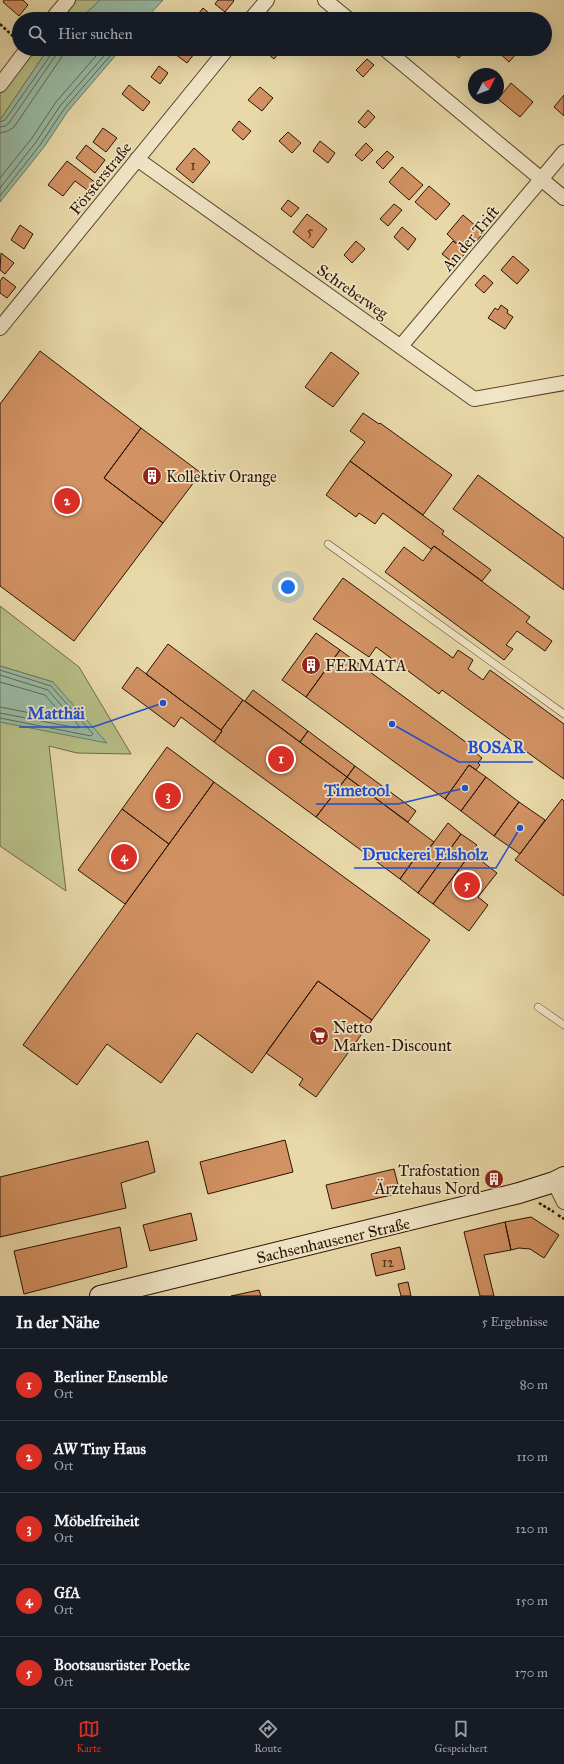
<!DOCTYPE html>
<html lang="de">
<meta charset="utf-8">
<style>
body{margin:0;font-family:"IM FELL Great Primer",serif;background:#242831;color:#f1f3f6}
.compass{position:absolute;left:468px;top:68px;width:36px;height:36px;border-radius:50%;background:#171b24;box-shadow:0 4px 16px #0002;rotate:48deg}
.you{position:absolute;left:288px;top:587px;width:14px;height:14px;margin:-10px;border:3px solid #fff;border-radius:50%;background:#1a73e8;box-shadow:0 0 0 6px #1a73e833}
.badge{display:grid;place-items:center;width:26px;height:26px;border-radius:50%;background:#d93025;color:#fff;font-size:13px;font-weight:700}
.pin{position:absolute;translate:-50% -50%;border:2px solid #fff;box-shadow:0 1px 4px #0006}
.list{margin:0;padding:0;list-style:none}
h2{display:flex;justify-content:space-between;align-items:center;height:52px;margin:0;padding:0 16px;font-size:17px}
h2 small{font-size:13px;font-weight:400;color:#9ea1a6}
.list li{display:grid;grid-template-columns:26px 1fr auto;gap:12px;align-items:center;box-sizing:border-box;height:72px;padding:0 16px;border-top:1px solid #363941}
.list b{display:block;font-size:15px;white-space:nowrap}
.list p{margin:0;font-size:13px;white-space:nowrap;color:#9ea1a6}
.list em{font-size:13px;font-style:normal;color:#9ea1a6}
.icon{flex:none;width:22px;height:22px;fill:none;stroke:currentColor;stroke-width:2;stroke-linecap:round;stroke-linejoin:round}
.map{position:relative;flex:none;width:564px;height:1296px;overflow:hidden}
.search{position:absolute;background:#171b24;box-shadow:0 4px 16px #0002;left:12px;right:12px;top:12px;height:44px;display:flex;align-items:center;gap:10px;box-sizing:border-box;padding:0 14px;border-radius:22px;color:#9ea1a6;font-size:15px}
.sheet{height:412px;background:#171b24}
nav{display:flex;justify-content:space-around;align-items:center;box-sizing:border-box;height:56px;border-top:1px solid #363941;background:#171b24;font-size:11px;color:#9ea1a6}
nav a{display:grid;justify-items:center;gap:2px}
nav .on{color:#d93025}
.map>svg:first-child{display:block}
.green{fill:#b7bf87;stroke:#706946}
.water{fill:#98bba4;stroke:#6b7864}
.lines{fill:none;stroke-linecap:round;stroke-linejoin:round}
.shore{stroke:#606754;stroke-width:1}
.building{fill:#d29263;stroke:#281305}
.lane-casing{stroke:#58442e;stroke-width:8}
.street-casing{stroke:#58442e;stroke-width:16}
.secondary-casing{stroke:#281305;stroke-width:22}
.path{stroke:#281305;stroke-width:2.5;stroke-dasharray:3 2;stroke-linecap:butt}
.lane{stroke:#f1e6c7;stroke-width:7}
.street{stroke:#f1e6c7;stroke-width:14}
.secondary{stroke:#f1e6c7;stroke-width:20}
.labels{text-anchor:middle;stroke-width:3.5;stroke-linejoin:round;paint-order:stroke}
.number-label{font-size:14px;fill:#52331c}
.street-label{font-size:16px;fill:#281305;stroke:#f1e6c7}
.poi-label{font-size:16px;fill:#281305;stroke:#f1e6c7;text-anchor:start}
.leader{fill:none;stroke:#1d4ed8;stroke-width:1.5}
.callout-dot{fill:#1d4ed8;stroke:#f1e6c7;stroke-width:1.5}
.callout-label{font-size:17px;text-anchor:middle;font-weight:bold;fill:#1d4ed8;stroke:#f1e6c7;stroke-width:3.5;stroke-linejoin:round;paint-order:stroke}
</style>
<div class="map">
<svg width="564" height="1296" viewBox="0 0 564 1296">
<rect width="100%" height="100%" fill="#e9d9a9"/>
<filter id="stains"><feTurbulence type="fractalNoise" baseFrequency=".005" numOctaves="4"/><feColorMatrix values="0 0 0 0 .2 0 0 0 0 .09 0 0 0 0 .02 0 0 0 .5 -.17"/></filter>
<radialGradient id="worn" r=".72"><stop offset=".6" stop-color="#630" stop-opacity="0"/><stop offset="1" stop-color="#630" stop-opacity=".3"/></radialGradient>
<path class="green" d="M68 0H100L80 19H52Z
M27 49H50L44 55 0 120V85Z
M0 606 79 667 131 754 77 753 49 746 66 891 0 846V720L53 682 0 666Z"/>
<path class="water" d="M100 0H163L145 19H80Z
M50 49H121L68 111 44 147 0 202V120L44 55Z
M0 666 53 682 107 743 0 722Z"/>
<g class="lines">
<path class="shore" d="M0 122 5 120 52 53 53 49
M0 127 5 126 9 123 56 55 58 49
M0 133 8 131 14 127 61 58 64 49
M0 178 32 138 56 102 102 49
M0 188 36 142 60 106 110 49
M0 196 40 145 64 109 116 49
M0 670 51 686 93 734 91 736 0 718
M0 675 48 690 80 727 77 728 0 713
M0 682 45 695 64 717 61 719 0 707"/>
</g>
<path class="building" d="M4 0H23L28 5 19 16 3 2Z
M218 0H233L234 1 225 12 215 4Z
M203 8 215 18 213 19H194Z
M178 49H188L194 54 187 63 175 54Z
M262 49H282L274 59Z
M448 49H466L459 58Z
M495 49H510L516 54 509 62Z
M367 59 374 65 363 77 356 70Z
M159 66 168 73 160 84 151 77Z
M511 83 533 102 520 117 498 99Z
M129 85 150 102 143 111 122 94Z
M260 87 273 98 262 111 248 100Z
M564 95V116L554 107Z
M368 110 375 117 365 128 358 122Z
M239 121 251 131 243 140 232 130Z
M103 128 117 138 106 152 93 142Z
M288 132 301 143 292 153 279 141Z
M320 141 335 153 328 163 313 151Z
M366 143 373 150 362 161 355 155Z
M86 145 105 160 95 173 76 158Z
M194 148 210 162 193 183 176 169Z
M387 151 394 157 383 169 376 162Z
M67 161 96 183 90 192 75 181 63 196 48 185Z
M402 167 423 185 409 200 389 182Z
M429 186 450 204 436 220 415 202Z
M288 200 299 208 291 217 281 209Z
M394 204 402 210 388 226 380 219Z
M307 214 327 229 313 248 293 232Z
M463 215 484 233 466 252 447 234Z
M20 225 33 234 24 249 11 240Z
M402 227 416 239 408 250 394 237Z
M356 241 365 249 352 263 344 255Z
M453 241 466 252 456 265 442 254Z
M1 253 14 263 5 274 0 270Z
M513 256 529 270 517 284 501 270Z
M484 275 493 283 484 293 475 285Z
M3 277 16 287 7 298 0 293V281Z
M501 305 508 310 507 313 513 317 505 329 488 318 495 308 498 310Z
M40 351 141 428 104 478 163 523 74 641 0 586V404Z
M331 352 359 373 333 407 305 387Z
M363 413 379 424 380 423 452 475 423 515 350 461 365 442 350 431Z
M141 428 201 473 163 523 104 478Z
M350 461 444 531 442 534 491 570 482 581 434 546 431 549 383 513 375 524 359 513 356 517 326 495Z
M478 475 564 538V590L453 509Z
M434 546 530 617 526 622 552 641 545 651 517 631 506 645 513 649 504 660 385 572 404 547 423 561Z
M343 578 453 658 458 650 473 660 468 669 483 680 490 670 564 724V779L442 690 439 694 376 647 369 657 313 619Z
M316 633 340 650 306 697 282 680Z
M168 644 243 700 221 730 146 674Z
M340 650 478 751 476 753 482 758 478 763 480 765 476 770 469 765 445 799 306 697Z
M137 667 222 731 214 742 181 717 174 727 122 688Z
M253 690 308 731 300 742 245 701Z
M243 700 347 777 316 817 214 742 222 731 221 730Z
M308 731 355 766 347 777 300 742Z
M167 747 214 782 169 844 122 809Z
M469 765 486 777 461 811 445 799Z
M355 766 416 811 408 822 347 777Z
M347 777 434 842 422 858 418 854 400 879 316 817Z
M486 777 519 802 494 836 461 811Z
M214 782 430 940 372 1020 318 981 252 1073 197 1033 161 1083 107 1044 77 1085 23 1045Z
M562 799 564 801V896L515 860Z
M519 802 545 820 520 854 494 836Z
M122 809 169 844 125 904 78 870Z
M448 823 461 834 418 893 400 879 418 854 422 858Z
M461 834 477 845 433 904 418 893Z
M471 853 497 873 478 897 488 905 469 931 433 904Z
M318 981 372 1020 316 1097 299 1085 303 1079 266 1053Z
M285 1140 293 1172 208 1194 200 1162Z
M148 1141 155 1172 121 1183 126 1208 0 1237V1177Z
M394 1169 400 1193 332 1209 326 1185Z
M191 1213 197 1240 150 1251 143 1225Z
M531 1217 559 1235 544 1258 530 1249 519 1248 511 1250 505 1222Z
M505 1222 511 1250 484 1255 494 1296H480L464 1232Z
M120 1227 127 1267 24 1294 14 1251Z
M400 1247 405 1269 376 1276 371 1254Z
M408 1282 411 1296H401L398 1284Z
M259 1290 261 1296H231Z"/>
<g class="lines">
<g class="lane-casing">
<path id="lane" d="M328 544 564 714
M538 1007 564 1025"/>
</g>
<g class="street-casing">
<path id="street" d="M325 0 348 19
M52 19 68 0
M251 19 267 0
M385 49 564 198
M0 85 27 49
M137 159 474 399 564 383
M0 328 227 49
M401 346 564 152
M554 1182 564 1202"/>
</g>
<g class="secondary-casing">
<path id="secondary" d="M100 1296 519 1193 554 1182 564 1177"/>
</g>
<path class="path" d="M0 24 17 40
M539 1203 554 1212
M558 1215 564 1219"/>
<use href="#lane" class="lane"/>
<use href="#street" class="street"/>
<use href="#secondary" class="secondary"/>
</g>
<defs>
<g id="building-disc" transform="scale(1)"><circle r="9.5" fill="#8f2418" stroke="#f1e6c7"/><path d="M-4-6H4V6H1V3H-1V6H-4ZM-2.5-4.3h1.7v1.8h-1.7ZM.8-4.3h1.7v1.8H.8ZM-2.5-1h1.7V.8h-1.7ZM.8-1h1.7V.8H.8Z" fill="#fff"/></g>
<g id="supermarket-disc" transform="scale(1)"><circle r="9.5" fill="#8f2418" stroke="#f1e6c7"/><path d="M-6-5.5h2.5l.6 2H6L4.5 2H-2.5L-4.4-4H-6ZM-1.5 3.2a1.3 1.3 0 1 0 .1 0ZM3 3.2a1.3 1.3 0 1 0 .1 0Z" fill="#fff"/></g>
</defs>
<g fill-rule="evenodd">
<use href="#building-disc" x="152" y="476"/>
<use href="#building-disc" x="311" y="665"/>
<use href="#supermarket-disc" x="319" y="1036"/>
<use href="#building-disc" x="494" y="1179"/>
</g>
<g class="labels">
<g class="number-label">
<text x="193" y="170">1</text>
<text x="310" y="236">5</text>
<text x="388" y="1267">12</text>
</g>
<g class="street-label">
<text transform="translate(100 178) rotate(-51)" y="6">Försterstraße</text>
<text transform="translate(470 238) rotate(-50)" y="6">An der Trift</text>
<text transform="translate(353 291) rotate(35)" y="6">Schreberweg</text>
<text transform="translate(333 1240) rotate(-13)" y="6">Sachsenhausener Straße</text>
</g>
<g class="poi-label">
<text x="166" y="482">Kollektiv Orange</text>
<text x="325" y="671">FERMATA</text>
<text x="333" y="1033">Netto<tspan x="333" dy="18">Marken-Discount</tspan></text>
<text x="480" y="1176" text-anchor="end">Trafostation<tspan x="480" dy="18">Ärztehaus Nord</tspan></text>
</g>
</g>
<path class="leader" d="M163 703L93 727H19M392 724L459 762H533M465 788L398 804H316M520 828L496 868H354"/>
<g class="callout-dot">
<circle cx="163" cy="703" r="4"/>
<circle cx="392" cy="724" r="4"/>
<circle cx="465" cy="788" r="4"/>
<circle cx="520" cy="828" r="4"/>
</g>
<g class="callout-label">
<text x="56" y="719">Matthäi</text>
<text x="496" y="753">BOSAR</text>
<text x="357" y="796">Timetool</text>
<text x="425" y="860">Druckerei Elsholz</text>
</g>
<rect width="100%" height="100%" filter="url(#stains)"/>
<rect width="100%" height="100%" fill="url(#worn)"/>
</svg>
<svg class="compass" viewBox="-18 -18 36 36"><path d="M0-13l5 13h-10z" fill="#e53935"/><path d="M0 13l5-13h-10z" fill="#9ea1a6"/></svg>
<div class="you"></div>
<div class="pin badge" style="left:281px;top:759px">1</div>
<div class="pin badge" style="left:67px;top:501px">2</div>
<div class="pin badge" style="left:168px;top:796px">3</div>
<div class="pin badge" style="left:124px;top:857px">4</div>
<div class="pin badge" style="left:467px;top:885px">5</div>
<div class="search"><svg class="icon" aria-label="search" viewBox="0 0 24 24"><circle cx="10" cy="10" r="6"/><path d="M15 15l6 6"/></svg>Hier suchen</div>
</div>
<section class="sheet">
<h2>In der Nähe<small>5 Ergebnisse</small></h2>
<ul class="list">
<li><span class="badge">1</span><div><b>Berliner Ensemble</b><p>Ort</p></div><em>80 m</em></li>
<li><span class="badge">2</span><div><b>AW Tiny Haus</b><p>Ort</p></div><em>110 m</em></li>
<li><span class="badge">3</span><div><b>Möbelfreiheit</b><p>Ort</p></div><em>120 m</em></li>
<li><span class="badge">4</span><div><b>GfA</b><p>Ort</p></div><em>150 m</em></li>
<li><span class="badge">5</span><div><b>Bootsausrüster Poetke</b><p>Ort</p></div><em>170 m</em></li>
</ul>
</section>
<nav>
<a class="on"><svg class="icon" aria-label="map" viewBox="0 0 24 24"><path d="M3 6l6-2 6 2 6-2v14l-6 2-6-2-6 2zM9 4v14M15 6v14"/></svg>Karte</a>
<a><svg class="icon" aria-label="directions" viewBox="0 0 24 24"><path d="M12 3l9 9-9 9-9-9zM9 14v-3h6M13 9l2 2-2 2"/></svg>Route</a>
<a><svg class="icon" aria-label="saved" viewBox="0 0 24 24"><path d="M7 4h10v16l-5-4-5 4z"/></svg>Gespeichert</a>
</nav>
